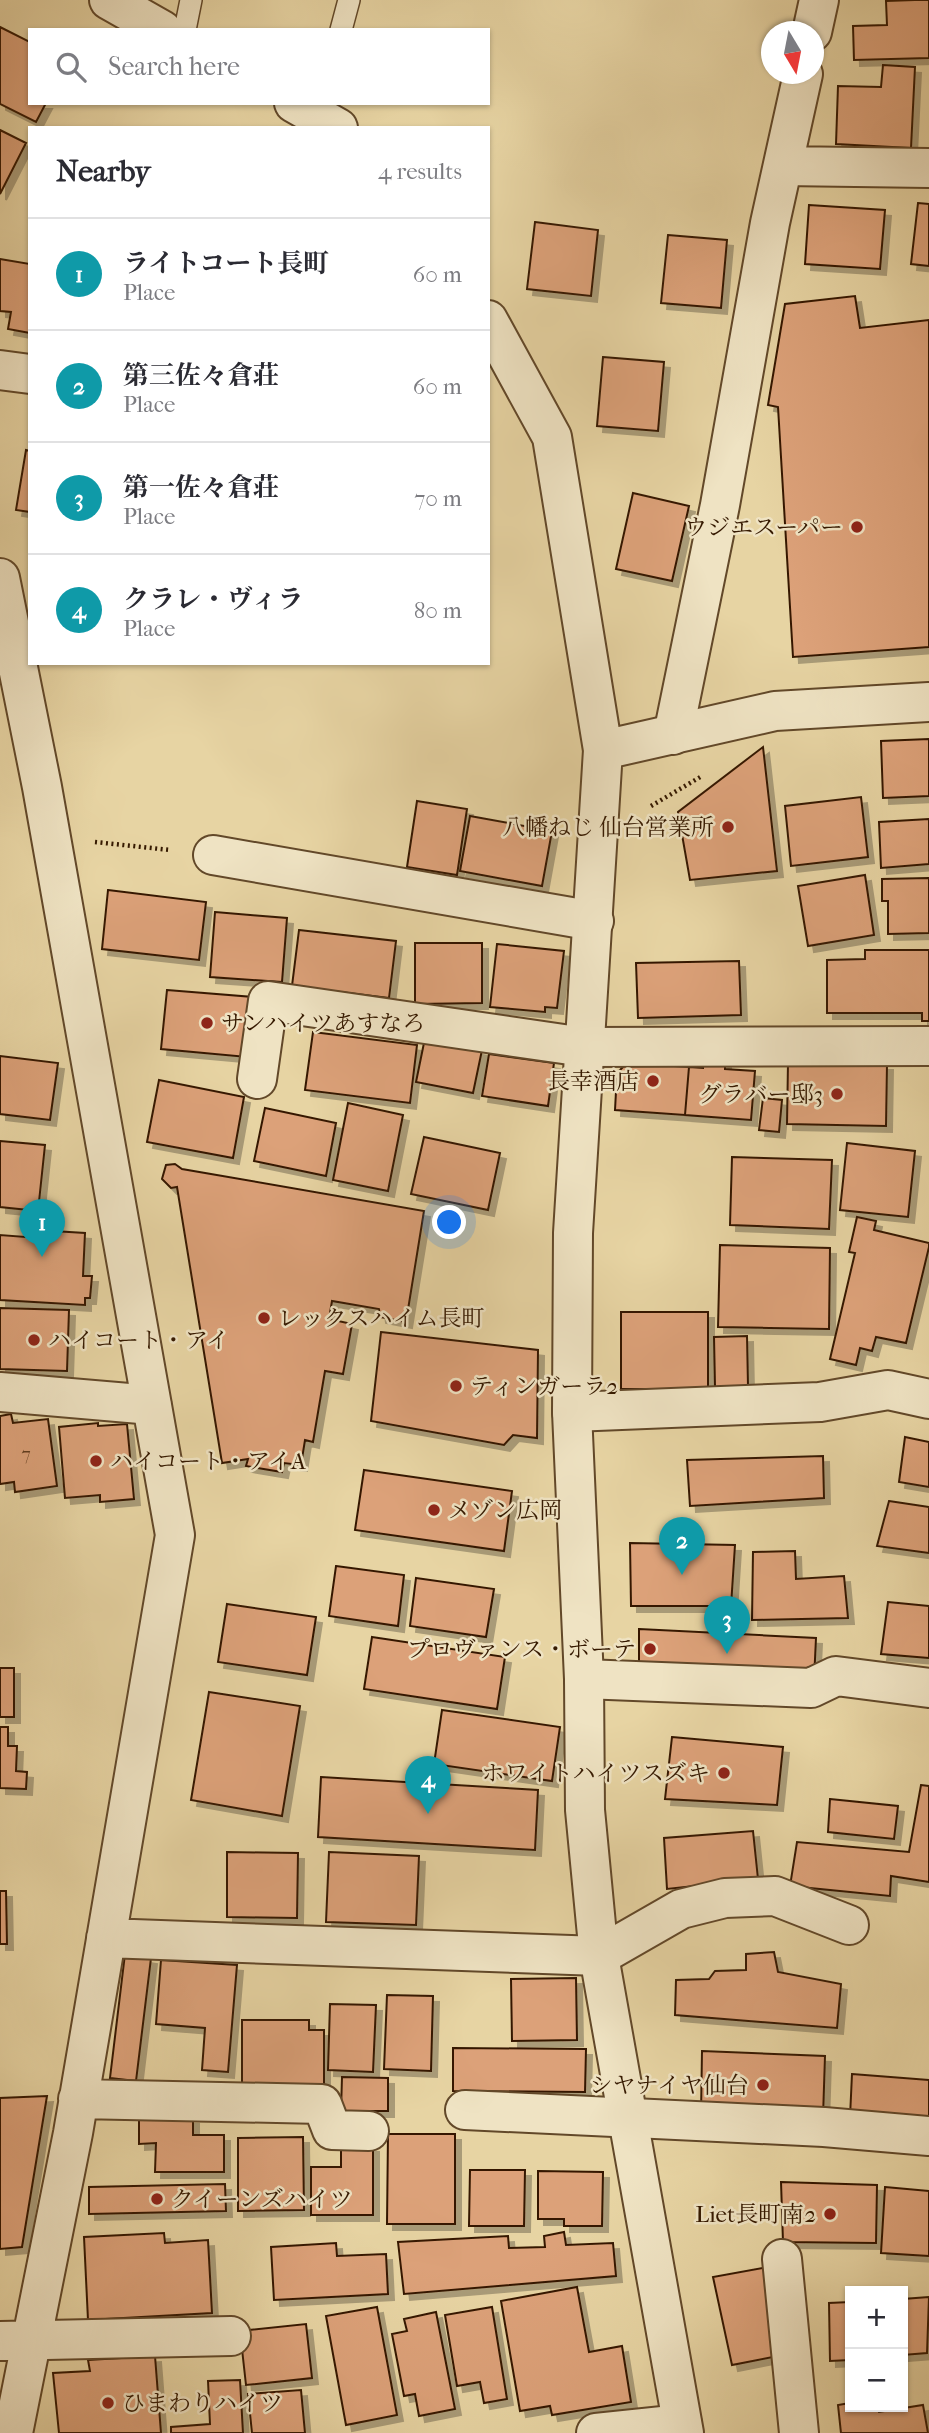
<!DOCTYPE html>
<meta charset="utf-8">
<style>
body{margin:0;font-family:"IM FELL French Canon","Noto Serif JP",serif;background:#f7f7f7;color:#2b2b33}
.controls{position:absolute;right:21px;bottom:21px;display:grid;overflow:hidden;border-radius:0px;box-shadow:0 2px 5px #0004}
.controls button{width:63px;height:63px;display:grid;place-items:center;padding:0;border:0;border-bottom:2px solid #e1e1e2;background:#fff;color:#2b2b33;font:35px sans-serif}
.compass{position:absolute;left:761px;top:21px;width:63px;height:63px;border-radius:50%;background:#fff;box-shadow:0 2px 5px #0004;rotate:170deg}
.you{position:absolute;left:450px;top:1223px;width:24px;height:24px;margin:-18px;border:5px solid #fff;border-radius:50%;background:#1a73e8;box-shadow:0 0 0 10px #1a73e833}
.badge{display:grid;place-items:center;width:46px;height:46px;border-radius:50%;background:#8f2418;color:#fff;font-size:23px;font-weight:700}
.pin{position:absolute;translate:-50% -58px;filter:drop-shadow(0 2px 4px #0008)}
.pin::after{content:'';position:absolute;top:37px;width:24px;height:21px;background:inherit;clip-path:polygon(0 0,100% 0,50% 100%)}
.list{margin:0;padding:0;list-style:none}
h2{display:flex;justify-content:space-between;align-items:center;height:91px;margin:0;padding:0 28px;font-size:30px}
h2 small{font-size:23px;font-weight:400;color:#7c7c81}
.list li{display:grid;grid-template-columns:46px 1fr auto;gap:21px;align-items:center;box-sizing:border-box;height:112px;padding:0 28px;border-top:2px solid #e1e1e2}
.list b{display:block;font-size:26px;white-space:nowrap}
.list p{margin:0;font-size:23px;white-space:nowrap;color:#7c7c81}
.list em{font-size:23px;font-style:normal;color:#7c7c81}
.icon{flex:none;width:38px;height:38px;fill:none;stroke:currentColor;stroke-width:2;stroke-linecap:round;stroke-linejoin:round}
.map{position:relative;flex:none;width:929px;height:2433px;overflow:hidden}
.search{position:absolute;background:#fff;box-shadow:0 2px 5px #0004;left:28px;top:28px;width:462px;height:77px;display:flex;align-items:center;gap:18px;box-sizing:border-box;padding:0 24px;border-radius:0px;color:#7c7c81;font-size:26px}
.panel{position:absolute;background:#fff;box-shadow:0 2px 5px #0004;left:28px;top:126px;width:462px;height:539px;border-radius:0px}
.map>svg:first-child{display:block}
.building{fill:#dca179;stroke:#351900;stroke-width:2;filter:url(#shadow)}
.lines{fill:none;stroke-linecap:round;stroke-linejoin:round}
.service-casing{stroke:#624829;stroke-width:24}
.minor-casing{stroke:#624829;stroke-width:42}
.tertiary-casing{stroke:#624829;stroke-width:42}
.path{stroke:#351900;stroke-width:4.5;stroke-dasharray:2 3.5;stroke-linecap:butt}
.service{stroke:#efe3c3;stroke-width:21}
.minor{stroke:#efe3c3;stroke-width:38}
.tertiary{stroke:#efe3c3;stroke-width:38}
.poi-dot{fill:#8f2418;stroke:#efe3c3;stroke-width:2.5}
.labels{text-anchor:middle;stroke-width:5;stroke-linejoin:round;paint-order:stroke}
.number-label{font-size:19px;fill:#5f3b1e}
.poi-label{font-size:23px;fill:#351900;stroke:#efe3c3;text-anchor:end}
</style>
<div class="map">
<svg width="929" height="2433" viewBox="0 0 929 2433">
<defs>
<filter id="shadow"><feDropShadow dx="6" dy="6" stdDeviation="0" flood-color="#0004"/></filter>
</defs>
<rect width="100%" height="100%" fill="#e7d4a3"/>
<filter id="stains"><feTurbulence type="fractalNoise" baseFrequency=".00286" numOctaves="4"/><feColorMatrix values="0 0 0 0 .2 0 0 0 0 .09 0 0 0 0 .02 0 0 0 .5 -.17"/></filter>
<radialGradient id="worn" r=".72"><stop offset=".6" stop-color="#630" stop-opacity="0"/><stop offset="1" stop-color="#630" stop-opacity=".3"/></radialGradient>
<path class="building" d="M915 0H929V58L854 60 853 26 887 25 886 1Z
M0 27 30 42V103H46L36 122 0 104Z
M883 65 915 67 911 148 836 144 838 86 881 87Z
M0 130 26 143 0 194Z
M918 203 929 204V266L911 264Z
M809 205 885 210 880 269 805 264Z
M535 222 598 230 591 296 527 289Z
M668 235 727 240 721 308 661 303Z
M0 259 30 264V333L8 329 11 312 0 311Z
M855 296 860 328 929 320V647L793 657 778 407 768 405 785 304Z
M603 357 664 362 658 431 597 426Z
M26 450 30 451V512L16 510Z
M633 493 689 506 672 581 616 569Z
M929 739V796L883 798 881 741Z
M763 747 777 871 690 880 678 812Z
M861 797 868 857 791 866 785 806Z
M417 801 467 809 457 875 407 867Z
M470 816 552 831 542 886 460 871Z
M929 819V864L881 868 879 822Z
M865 875 874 935 808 946 798 886Z
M929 878V933L888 934V901H882V879Z
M108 890 206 902 199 960 102 949Z
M215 912 287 918 282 982 210 977Z
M299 930 396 941 389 998 292 986Z
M415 943H482V1003L415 1004Z
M497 944 564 951 557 1008 545 1007V1012L490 1007Z
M865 950H929V1021H922V1013H827V960L865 959Z
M739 961 741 1015 638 1018 636 963Z
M167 990 253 997 247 1057 161 1049Z
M313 1032 417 1045 410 1103 305 1090Z
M425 1038 482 1050 473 1093 416 1082Z
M489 1054 554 1063 548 1106 482 1096Z
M0 1056 58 1063 50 1120 0 1114Z
M703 1061H725V1069L755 1071 751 1120 685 1115 689 1067 703 1068Z
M627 1063 689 1067 685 1115 615 1110 617 1073Z
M788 1063 887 1064 886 1126 787 1124Z
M159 1080 244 1097 233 1158 147 1142Z
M763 1098 782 1100 779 1132 759 1130Z
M348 1103 403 1115 388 1191 333 1180Z
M265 1108 336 1123 326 1176 254 1161Z
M424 1137 500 1153 488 1210 411 1194Z
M0 1141 45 1145 38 1211 0 1207Z
M847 1143 915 1151 908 1217 840 1210Z
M732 1157 832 1160 829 1229 730 1225Z
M175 1164 182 1169 424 1211 406 1322 380 1317 379 1309 332 1301 329 1319 352 1324 343 1374 325 1371 313 1442 305 1440 301 1465 284 1463 282 1472 246 1466 248 1459 222 1463 177 1187 171 1188 162 1179 166 1165Z
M857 1217 876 1221 874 1230 929 1243V1247L906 1343 876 1337 872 1351 860 1348 856 1365 830 1359 855 1253 849 1252Z
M53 1231 85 1233 83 1276H92L90 1298H85V1305L0 1300V1235L52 1239Z
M720 1245 830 1248 829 1329 718 1327Z
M0 1308 69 1310 67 1371 0 1369Z
M621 1312H708V1389H621Z
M381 1332 538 1350 537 1438 513 1435 504 1445 371 1421Z
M747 1336 748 1386 715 1387 714 1337Z
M11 1414 13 1423 48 1419 57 1486 15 1492 14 1482 0 1484V1416Z
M98 1423V1426L127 1424 134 1499 100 1502V1495L65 1498 59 1427Z
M905 1437 929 1442V1487L899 1482Z
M823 1456 824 1498 690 1506 687 1460Z
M364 1470 512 1491 504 1551 355 1530Z
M889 1501 929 1507V1553L877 1546Z
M630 1543 735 1545 731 1606H631Z
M795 1551 796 1579 844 1576 848 1618 752 1620 753 1552Z
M336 1566 404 1575 398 1626 329 1616Z
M416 1578 494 1589 486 1637 410 1626Z
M888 1602 929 1606V1658L881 1654Z
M227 1604 316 1617 307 1675 218 1662Z
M639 1629 816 1638 814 1680 639 1671Z
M372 1637 505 1657 497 1709 364 1689Z
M0 1668H14V1717H0Z
M209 1692 300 1706 282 1816 191 1800Z
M442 1710 560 1727 552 1781 434 1764Z
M0 1727H8V1746H17L16 1771 27 1772 26 1789 0 1788Z
M672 1737 783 1747 777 1805 665 1799Z
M321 1777 538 1790 535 1850 318 1837Z
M921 1785 929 1786V1882L891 1876 890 1896 790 1886 797 1842 909 1852Z
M830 1799 898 1806 894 1839 828 1832Z
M753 1831 758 1879 667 1889 664 1838Z
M227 1852 298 1853 297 1918 227 1917Z
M329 1852 419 1856 416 1925 326 1922Z
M0 1891H6L7 1944H0Z
M774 1952 778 1972 841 1984 837 2028 675 2015 676 1980 709 1979 715 1971 746 1970V1954Z
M125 1954 151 1958 136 2081 110 2078Z
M161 1960 237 1965 228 2072 202 2070 205 2028 156 2024Z
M576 1978 577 2040 512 2041 511 1979Z
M387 1995 433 1996 431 2071 384 2069Z
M330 2004 376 2005 373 2072 328 2070Z
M242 2020H309V2030H324V2087H242Z
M453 2048 586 2049 585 2092 453 2091Z
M702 2051 825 2056 823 2117 701 2114Z
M852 2074 929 2080V2123L850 2117Z
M342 2077 388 2078V2111H341Z
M47 2096 22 2247 0 2249V2098Z
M139 2117 193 2118V2135H224V2172H155L156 2143 139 2144Z
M388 2134H455V2224H387Z
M303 2137 304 2210 238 2211V2138Z
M341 2145 373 2146V2215H311V2167H341Z
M470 2170H525L524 2226H469Z
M538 2171 603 2172 602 2226H564V2219H538Z
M781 2182 877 2185 876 2243 783 2242Z
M225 2184 226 2211 89 2214V2187Z
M885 2187 929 2191V2256L881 2253Z
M564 2232 566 2245 613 2243 616 2276 404 2294 398 2242 508 2236 509 2248 545 2247 544 2236Z
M164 2233 165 2243 208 2240 212 2313 88 2320 84 2237Z
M336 2243 337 2256 386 2254 388 2294 274 2300 271 2247Z
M773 2266 783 2355 732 2365 713 2277Z
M577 2287 589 2352 622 2346 631 2402 552 2415 550 2406 520 2411 501 2301Z
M929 2297 927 2353 903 2355V2299Z
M850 2302V2360L830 2361 829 2303Z
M377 2307 397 2415 346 2425 326 2316Z
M492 2307 507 2399 484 2403 480 2382 457 2386 445 2315Z
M436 2312 455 2409 419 2416 415 2394 404 2396 392 2334 407 2331 404 2319Z
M306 2324 312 2378 246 2385 240 2331Z
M155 2356 161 2433H59L53 2373 90 2371 88 2360Z
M240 2380 243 2433H171V2427L210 2424 208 2381Z
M301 2390 305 2433H252L248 2394Z
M850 2403V2407H877L879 2412 923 2405 928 2433H841L838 2405Z"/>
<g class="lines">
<g class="service-casing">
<path id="service" d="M185 30 191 0
M341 30 349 0"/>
</g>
<g class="minor-casing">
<path id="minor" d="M812 32 819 0
M783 166 929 168
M0 370 30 374
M0 578 42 787 175 1535 73 2133 13 2433
M673 735 720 505 770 223 803 74
M213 855 594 921
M257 1079 268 1001 584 1047 929 1046
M0 1392 152 1405
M572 1412 820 1402 888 1390 929 1399
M584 1679 811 1688 836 1676 929 1688
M106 1938 599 1956 681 1909 725 1898 775 1896 849 1925
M78 2099 322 2104 332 2130 369 2131
M465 2110 824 2127 929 2136
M782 2259 799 2433
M0 2341 231 2336
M596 2433 682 2424"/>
</g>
<g class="tertiary-casing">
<path id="tertiary" d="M109 0 162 30
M294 103 338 128
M488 320 552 437 603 750 573 1233 572 1412 584 1679 585 1810 599 1956 684 2433
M603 750 775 711 929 702"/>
</g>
<path class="path" d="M651 806 702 776
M95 842 170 850"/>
<use href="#service" class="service"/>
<use href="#minor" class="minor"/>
<use href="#tertiary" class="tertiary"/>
</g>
<g class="poi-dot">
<circle cx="857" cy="527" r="7"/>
<circle cx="728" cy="827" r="7"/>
<circle cx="207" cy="1023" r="7"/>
<circle cx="653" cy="1081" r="7"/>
<circle cx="837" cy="1094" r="7"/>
<circle cx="264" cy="1318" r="7"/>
<circle cx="34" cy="1340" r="7"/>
<circle cx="456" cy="1386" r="7"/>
<circle cx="96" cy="1461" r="7"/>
<circle cx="434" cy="1510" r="7"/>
<circle cx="650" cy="1649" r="7"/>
<circle cx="724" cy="1773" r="7"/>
<circle cx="763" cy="2085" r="7"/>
<circle cx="157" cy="2199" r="7"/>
<circle cx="830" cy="2214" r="7"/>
<circle cx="108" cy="2403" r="7"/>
</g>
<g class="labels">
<g class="number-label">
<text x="26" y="1460">7</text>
</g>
<g class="poi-label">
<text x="843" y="535">ウジエスーパー</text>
<text x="714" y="835">八幡ねじ 仙台営業所</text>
<text x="221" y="1031" text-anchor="start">サンハイツあすなろ</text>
<text x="639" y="1089">長幸酒店</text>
<text x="823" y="1102">グラバー邸3</text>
<text x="278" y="1326" text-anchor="start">レックスハイム長町</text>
<text x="48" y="1348" text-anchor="start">ハイコート・アイ</text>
<text x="470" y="1394" text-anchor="start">ティンガーラ2</text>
<text x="110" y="1469" text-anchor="start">ハイコート・アイA</text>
<text x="448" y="1518" text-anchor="start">メゾン広岡</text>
<text x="636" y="1657">プロヴァンス・ボーテ</text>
<text x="710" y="1781">ホワイトハイツスズキ</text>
<text x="749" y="2093">シヤナイヤ仙台</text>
<text x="171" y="2207" text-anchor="start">クイーンズハイツ</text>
<text x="816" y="2222">Liet長町南2</text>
<text x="122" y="2411" text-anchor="start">ひまわりハイツ</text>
</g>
</g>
<rect width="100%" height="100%" filter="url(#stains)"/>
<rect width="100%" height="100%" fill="url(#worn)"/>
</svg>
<div class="controls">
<button>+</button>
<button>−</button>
</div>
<svg class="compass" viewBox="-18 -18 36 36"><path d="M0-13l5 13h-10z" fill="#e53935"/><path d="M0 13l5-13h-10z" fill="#7c7c81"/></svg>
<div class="you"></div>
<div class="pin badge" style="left:42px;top:1257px;background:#0f9aa8">1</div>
<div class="pin badge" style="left:682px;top:1575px;background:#0f9aa8">2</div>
<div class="pin badge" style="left:727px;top:1654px;background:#0f9aa8">3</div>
<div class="pin badge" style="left:428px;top:1814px;background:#0f9aa8">4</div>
<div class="search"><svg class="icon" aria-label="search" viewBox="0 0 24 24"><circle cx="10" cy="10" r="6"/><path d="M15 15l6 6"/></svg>Search here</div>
<section class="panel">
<h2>Nearby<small>4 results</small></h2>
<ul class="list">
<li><span class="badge" style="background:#0f9aa8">1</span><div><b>ライトコート長町</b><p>Place</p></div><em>60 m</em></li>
<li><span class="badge" style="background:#0f9aa8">2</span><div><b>第三佐々倉荘</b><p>Place</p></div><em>60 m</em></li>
<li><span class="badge" style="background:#0f9aa8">3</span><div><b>第一佐々倉荘</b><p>Place</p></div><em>70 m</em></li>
<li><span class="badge" style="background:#0f9aa8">4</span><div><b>クラレ・ヴィラ</b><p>Place</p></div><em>80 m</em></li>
</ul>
</section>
</div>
